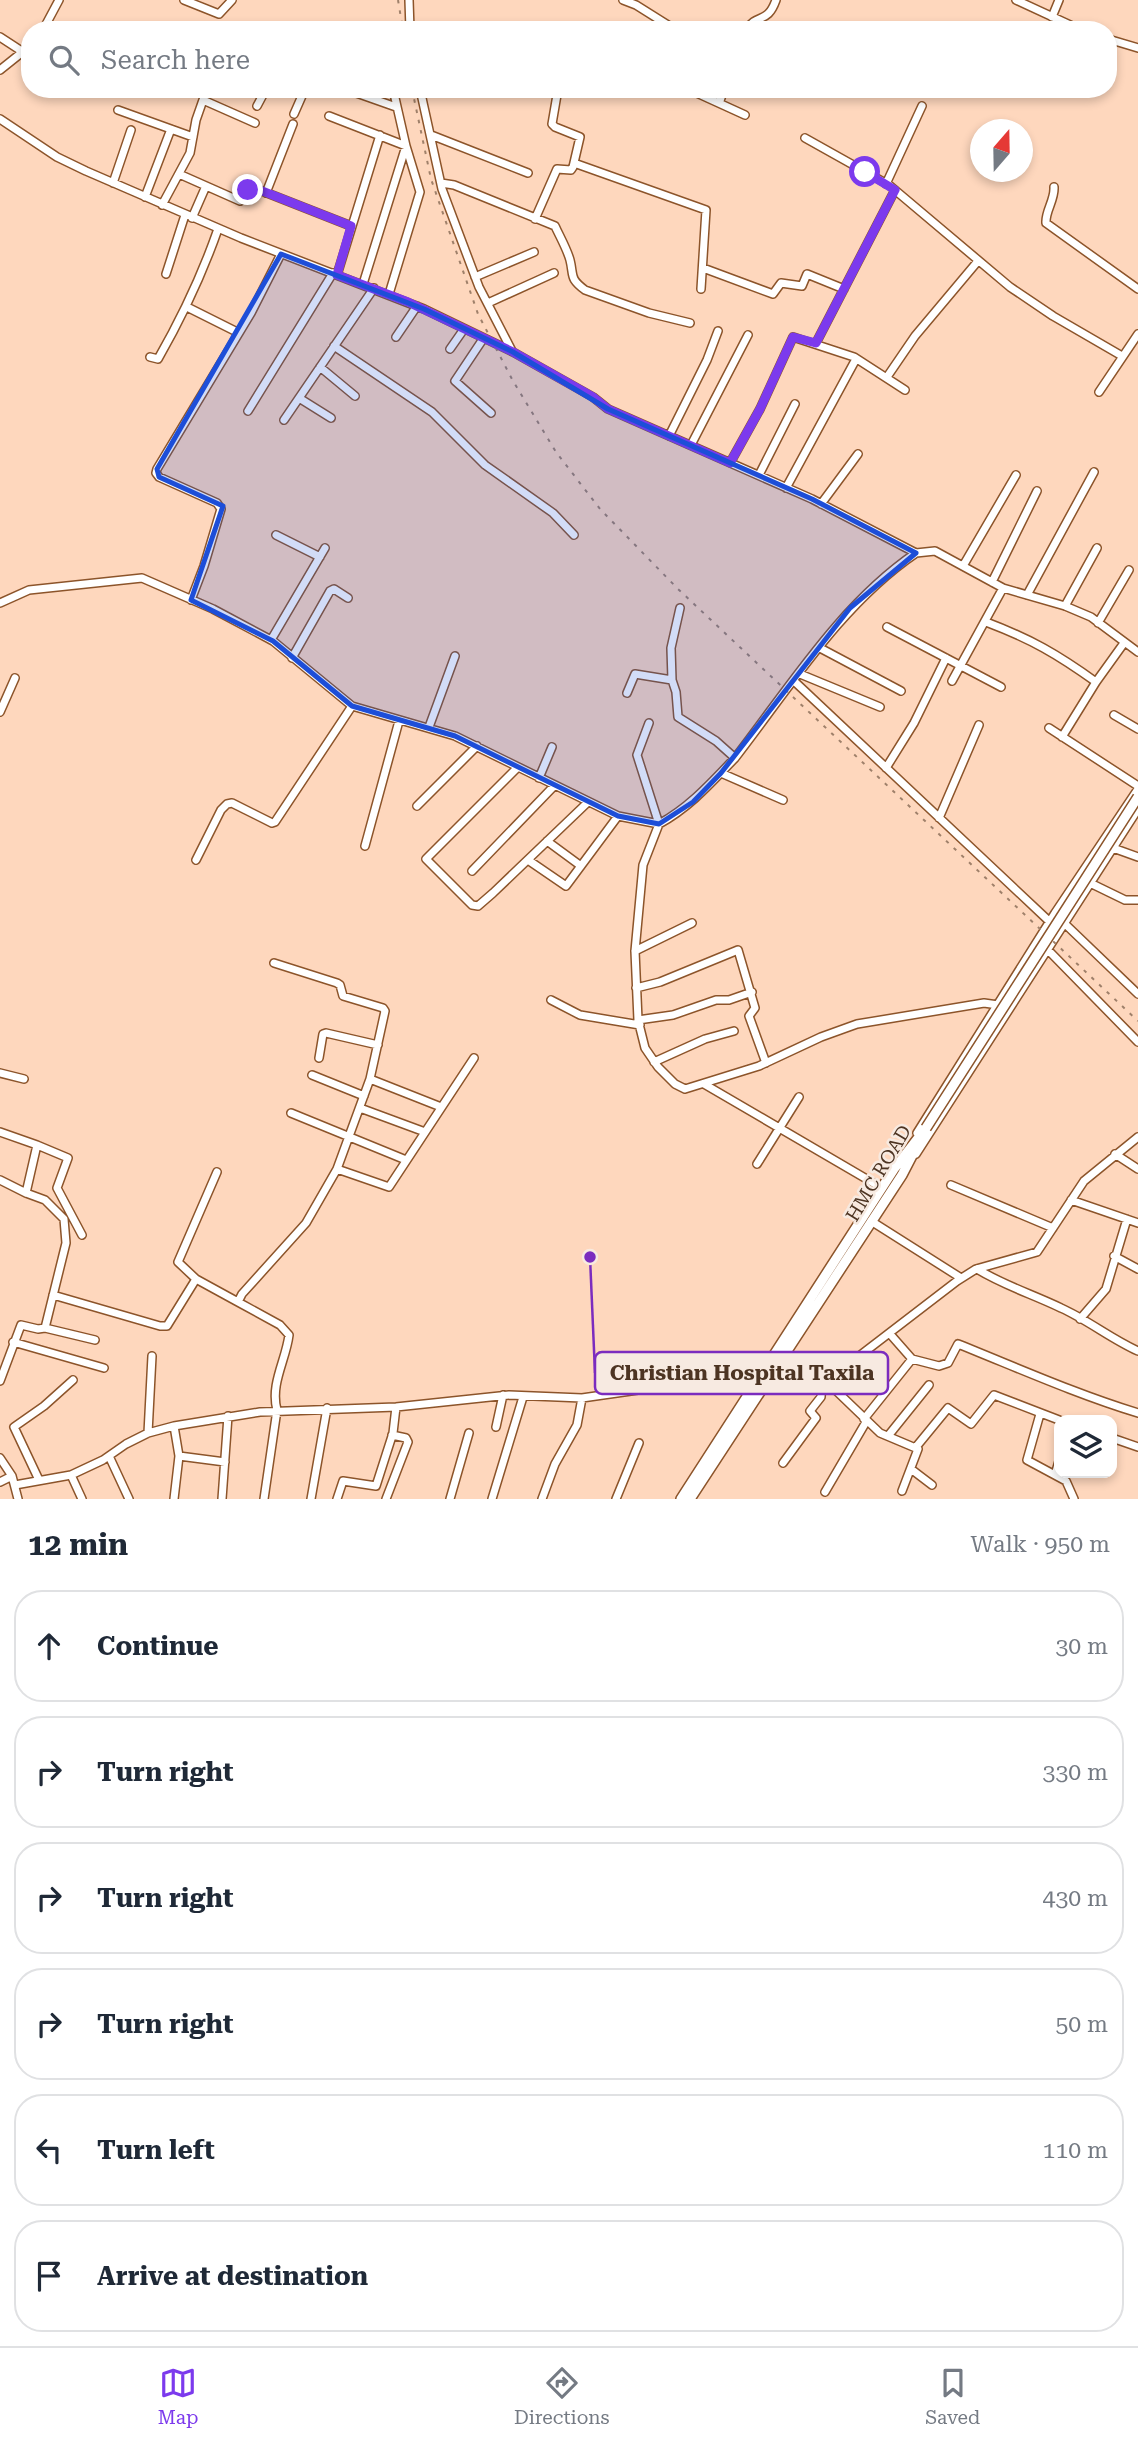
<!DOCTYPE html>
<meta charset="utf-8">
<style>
body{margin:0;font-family:"Roboto Serif",serif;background:#f6f6f7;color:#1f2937}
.controls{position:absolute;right:21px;bottom:21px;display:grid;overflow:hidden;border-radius:14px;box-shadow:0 4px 10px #0003}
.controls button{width:63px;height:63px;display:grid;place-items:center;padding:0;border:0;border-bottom:2px solid #e0e1e3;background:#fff;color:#1f2937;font:35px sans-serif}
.compass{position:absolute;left:970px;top:119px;width:63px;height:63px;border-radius:50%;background:#fff;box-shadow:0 4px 10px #0003;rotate:20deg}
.stop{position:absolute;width:21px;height:21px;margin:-16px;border:5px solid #7c3aed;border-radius:50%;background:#fff}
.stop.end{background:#7c3aed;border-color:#fff;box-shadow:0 2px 7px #0008}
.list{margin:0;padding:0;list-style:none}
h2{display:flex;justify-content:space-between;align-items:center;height:91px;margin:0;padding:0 28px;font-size:30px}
h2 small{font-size:23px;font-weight:400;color:#747a83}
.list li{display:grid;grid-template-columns:46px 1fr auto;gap:21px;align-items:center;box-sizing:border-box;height:112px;margin:0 14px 14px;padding:0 14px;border:2px solid #e0e1e3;border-radius:28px}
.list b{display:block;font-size:26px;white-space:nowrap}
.list em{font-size:23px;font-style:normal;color:#747a83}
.icon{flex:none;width:38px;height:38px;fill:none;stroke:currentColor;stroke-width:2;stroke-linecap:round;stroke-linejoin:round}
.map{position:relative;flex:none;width:1138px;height:1499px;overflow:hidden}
.search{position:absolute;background:#fff;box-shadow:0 4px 10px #0003;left:21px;right:21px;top:21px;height:77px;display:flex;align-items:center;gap:18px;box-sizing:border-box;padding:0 24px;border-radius:28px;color:#747a83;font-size:26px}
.sheet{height:847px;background:#fff}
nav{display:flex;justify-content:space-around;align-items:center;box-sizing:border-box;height:98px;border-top:2px solid #e0e1e3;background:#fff;font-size:19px;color:#747a83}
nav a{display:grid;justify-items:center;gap:4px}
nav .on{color:#7c3aed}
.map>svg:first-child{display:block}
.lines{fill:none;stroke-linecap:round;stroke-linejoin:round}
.minor-casing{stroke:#8c542a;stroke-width:10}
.major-casing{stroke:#8c542a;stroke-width:12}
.minor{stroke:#fff;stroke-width:7}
.major{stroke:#fff;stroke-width:9}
.rail{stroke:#9f806a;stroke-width:2;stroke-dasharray:3.5 7;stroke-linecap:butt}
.major-bridge-casing{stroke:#8c542a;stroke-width:12;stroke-linecap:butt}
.major-bridge{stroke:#fff;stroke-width:9}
.route{stroke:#7c3aed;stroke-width:9}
.marked{fill:#1d4ed8;fill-opacity:0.2;stroke:#1d4ed8;stroke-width:5;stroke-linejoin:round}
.labels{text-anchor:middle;stroke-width:5;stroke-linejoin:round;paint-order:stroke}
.street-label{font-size:19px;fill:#4d3422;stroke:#f7eae1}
.leader{fill:none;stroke:#7b2cbf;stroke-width:2.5}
.callout-dot{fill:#7b2cbf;stroke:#f7eae1;stroke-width:2.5}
.callout{fill:#f7eae1;stroke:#7b2cbf;stroke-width:2.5}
.callout-label{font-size:21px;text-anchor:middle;font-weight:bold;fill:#4d3422}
</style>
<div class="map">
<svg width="1138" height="1499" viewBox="0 0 1138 1499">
<rect width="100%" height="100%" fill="#fed7bd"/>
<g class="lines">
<g class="minor-casing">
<path id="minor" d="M184 0 219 14 232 0
M409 0 410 30
M623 0 636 5 671 27V30
M1016 0 1081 30
M1052 17 1059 0
M43 30 59 0
M746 30C758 12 767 25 776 0
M0 37 23 52
M1108 39 1138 48
M0 70 30 46
M345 89 396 107
M420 89 442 189 479 287 512 351
M688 89 745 115
M720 101 724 89
M257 106 266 89
M118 110 193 137
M294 114 305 89
M329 116 406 146 420 192 389 294
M0 119 57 157 86 171 241 238 424 309 513 352 593 397 608 409 812 499 916 553 935 551 1003 588 1065 606 1091 617 1138 652
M431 135 528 173
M805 138 889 185 1010 287 1053 316 1122 356
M574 163 706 210 701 289
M179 174 240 201 252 187 351 226
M113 183 131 130
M441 183 454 185 555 226C560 237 567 249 570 260 574 276 569 278 585 290L649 313 690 323
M886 184 922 106
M1054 187C1055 200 1045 211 1046 223L1138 289
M266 193 293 124
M145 197 171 129
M162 205 190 153 196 120 203 100 255 123
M192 218 206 186
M535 219 557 169 571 170 573 167 580 137 555 127 552 124 558 89
M703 268 773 294 781 283 802 286 807 274 844 289
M166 274 185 215
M337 275 380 135
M475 277 534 252
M363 284 406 146 393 89
M488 303 554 273
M187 307 239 333
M396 337 417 306
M483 339 455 381 491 413
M816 343 895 190
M334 346 432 412 485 465 553 513 574 535
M450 349 464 329
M150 357 158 359C182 317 202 275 218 229
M320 367 355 396
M887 377 915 336 978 261
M1099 392 1138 334
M299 398 331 418
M248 411 333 273
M284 420 374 288
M669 436 707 360 718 331
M691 445 748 335
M730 463 760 409 793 337 854 357 905 390
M759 475 795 404
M786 488 856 359
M821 504 858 454
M276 535 320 557
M963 566 1016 475
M992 582 1037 491
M1027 595 1094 472
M191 600 204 566 221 509 217 503 159 477 156 473 157 469 251 313 281 254
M0 603 29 590 142 578 213 609 273 641 352 706 455 736 618 816 659 824C690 807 711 783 735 758 790 687 841 604 916 553
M1065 606 1097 548
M680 608 671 648 672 680 676 692 678 717 716 741 735 758
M986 622C1031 639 1057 654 1096 682
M1098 623 1129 570
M887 627 1001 687
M271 640 325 548
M820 648 901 691
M292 658 330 591 334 589 348 598
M800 674 880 707
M794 681 1050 922
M952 681 1003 588
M627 693 635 674 672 680
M0 712 15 678
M1114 715 1138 729
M649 723 637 755 659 824 643 865 635 951 638 1020 645 1048 658 1067 675 1084 685 1089 759 1066 821 1037 857 1024 984 1003 998 1005
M429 727 455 656
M1049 728 1138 786
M1062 737 1096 682 1124 643
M518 767 426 859 472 905 478 906 493 893 587 803
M886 768 914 723 946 658
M721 773 783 800
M539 778 552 747
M417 806 477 746
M939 818 979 725
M547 841 581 866
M365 846 399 721
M1113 848 1138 857
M196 860 221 810 227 804 232 803 272 823 275 822 352 706
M528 860 566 886 618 816
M472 871 554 786
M1090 883 1125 900H1138
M1063 922 1138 994
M1048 950 1138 1042
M635 951 692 923
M636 988 660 982 738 950 755 1008 749 1016 766 1063
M551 1000 580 1015 640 1025
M638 1020 673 1015 716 1000H729L752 992
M319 1058 323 1034 326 1033 378 1045
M654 1062 705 1039 734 1031
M0 1073 24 1079
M312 1075 364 1096
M370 1079 441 1107
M704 1084 882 1188
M360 1108 425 1132
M291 1113 406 1160
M0 1132 37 1145 26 1193 45 1200 64 1219 66 1243 45 1328 38 1329 21 1325 0 1381
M917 1133 1055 913 1138 789
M37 1145 68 1158 57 1188 82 1235
M916 1154 1138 809
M1115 1154 1138 1169
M757 1164 799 1097
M337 1169 389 1187 474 1058
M217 1172 178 1262 196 1279 238 1302
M0 1180 26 1193
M951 1185 1053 1228
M1071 1200 1138 1223
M871 1221 961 1278
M1114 1256 1138 1269
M977 1269C1005 1286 1032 1294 1061 1308 1088 1320 1111 1339 1138 1351
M53 1295 160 1326H167L196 1279
M1080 1319 1106 1289 1127 1219
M45 1328 95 1340
M890 1334 912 1359 939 1366 948 1363 958 1344C1018 1368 1076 1394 1138 1413
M13 1342 104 1368
M770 1377 799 1384 828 1380 957 1281 976 1269 1037 1252 1084 1181 1138 1137
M826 1381 880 1433 918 1449 902 1491
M1040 1414 1027 1460 1066 1481 1074 1499
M864 1419 912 1359
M174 1426 179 1456 174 1499
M496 1427 503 1395
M148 1433 152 1356
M888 1436 929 1385
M1112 1438 1138 1447
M916 1447 948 1408 971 1424 994 1395 1059 1420
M109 1456 129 1499
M179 1456 225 1462
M0 1458 12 1476 18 1499
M783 1463 816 1418 810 1411 821 1397 822 1382
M911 1469 932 1485
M71 1475 82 1499
M1055 1475 1059 1461
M39 1480 14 1427 44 1406 73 1380
M0 1482 12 1476
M15 1485 71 1475 103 1460 126 1444 148 1433 174 1426 260 1412 396 1407 509 1395 582 1398 673 1385 755 1387
M825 1492 866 1422
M222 1499 228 1416
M264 1499 277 1410C270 1384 286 1360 289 1335L280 1325 238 1302 242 1294 306 1223 337 1169 370 1079 385 1011 383 1008 343 996 340 985 337 983 274 963
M311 1499 327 1408
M337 1499 343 1481 376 1486 393 1433 396 1407
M386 1499 408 1442 406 1438 392 1435
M450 1499 469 1433
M492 1499 523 1397
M542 1499 555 1464 577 1425 582 1398
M616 1499 639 1443"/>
</g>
<g class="major-casing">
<path id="major" d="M681 1499 894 1169 926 1128
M690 1499 902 1175 916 1148"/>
</g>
<use href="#minor" class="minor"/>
<use href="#major" class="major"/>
<path class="rail" d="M398 0 403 30
M412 89 431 179 478 314 513 381 556 452 600 509 678 589 1138 1021"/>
<g class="major-bridge-casing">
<path id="major-bridge" d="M926 1128 1138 797"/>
</g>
<use href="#major-bridge" class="major-bridge"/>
</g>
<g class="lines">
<path class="route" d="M248 190 252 187 351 226 337 275 408 302 513 352 593 397 608 409 730 463 760 409 793 337 816 343 895 190 865 172"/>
</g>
<path class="marked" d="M281 254 424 309 513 352 608 409 812 499 916 553 850 608 721 773 693 802 659 824 618 816 455 736 352 706 273 641 191 600 223 506 159 477 157 469Z"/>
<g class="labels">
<g class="street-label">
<text transform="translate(878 1173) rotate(-59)" y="7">HMC ROAD</text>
</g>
</g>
<path class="leader" d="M590 1257L595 1373"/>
<circle class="callout-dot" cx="590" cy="1257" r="7"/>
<rect class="callout" x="595" y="1352" width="293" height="42" rx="7"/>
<g class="callout-label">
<text x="742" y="1380">Christian Hospital Taxila</text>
</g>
</svg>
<div class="controls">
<button><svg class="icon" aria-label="layers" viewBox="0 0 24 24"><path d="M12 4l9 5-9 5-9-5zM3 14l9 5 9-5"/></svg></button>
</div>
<svg class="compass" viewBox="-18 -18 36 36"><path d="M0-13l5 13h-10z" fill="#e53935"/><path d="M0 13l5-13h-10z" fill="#747a83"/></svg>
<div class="stop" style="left:865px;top:172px"></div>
<div class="stop end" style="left:248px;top:190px"></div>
<div class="search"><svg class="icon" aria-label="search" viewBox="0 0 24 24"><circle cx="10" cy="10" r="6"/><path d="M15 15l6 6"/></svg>Search here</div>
</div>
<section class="sheet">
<h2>12 min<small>Walk · 950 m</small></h2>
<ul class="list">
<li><svg class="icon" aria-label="ahead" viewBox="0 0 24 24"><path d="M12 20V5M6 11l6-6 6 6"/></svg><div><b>Continue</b></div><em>30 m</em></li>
<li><svg class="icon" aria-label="right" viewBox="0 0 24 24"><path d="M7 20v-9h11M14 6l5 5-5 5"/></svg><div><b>Turn right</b></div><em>330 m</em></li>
<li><svg class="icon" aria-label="right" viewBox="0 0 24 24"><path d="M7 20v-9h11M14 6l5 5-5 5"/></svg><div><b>Turn right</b></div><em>430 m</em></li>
<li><svg class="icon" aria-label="right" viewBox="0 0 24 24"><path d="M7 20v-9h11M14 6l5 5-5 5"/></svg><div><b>Turn right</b></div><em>50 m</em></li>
<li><svg class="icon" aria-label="left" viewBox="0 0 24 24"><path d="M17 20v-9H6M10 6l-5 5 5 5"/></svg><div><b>Turn left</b></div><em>110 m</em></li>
<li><svg class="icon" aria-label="arrive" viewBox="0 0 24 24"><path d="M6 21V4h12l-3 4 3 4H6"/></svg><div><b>Arrive at destination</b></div></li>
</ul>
</section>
<nav>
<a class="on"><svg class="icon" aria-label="map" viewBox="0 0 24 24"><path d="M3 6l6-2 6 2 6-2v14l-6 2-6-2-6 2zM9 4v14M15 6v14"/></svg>Map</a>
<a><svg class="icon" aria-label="directions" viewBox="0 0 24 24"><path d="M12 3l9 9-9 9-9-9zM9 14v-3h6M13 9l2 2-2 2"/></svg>Directions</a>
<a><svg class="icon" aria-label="saved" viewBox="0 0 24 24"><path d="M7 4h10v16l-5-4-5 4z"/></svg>Saved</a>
</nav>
